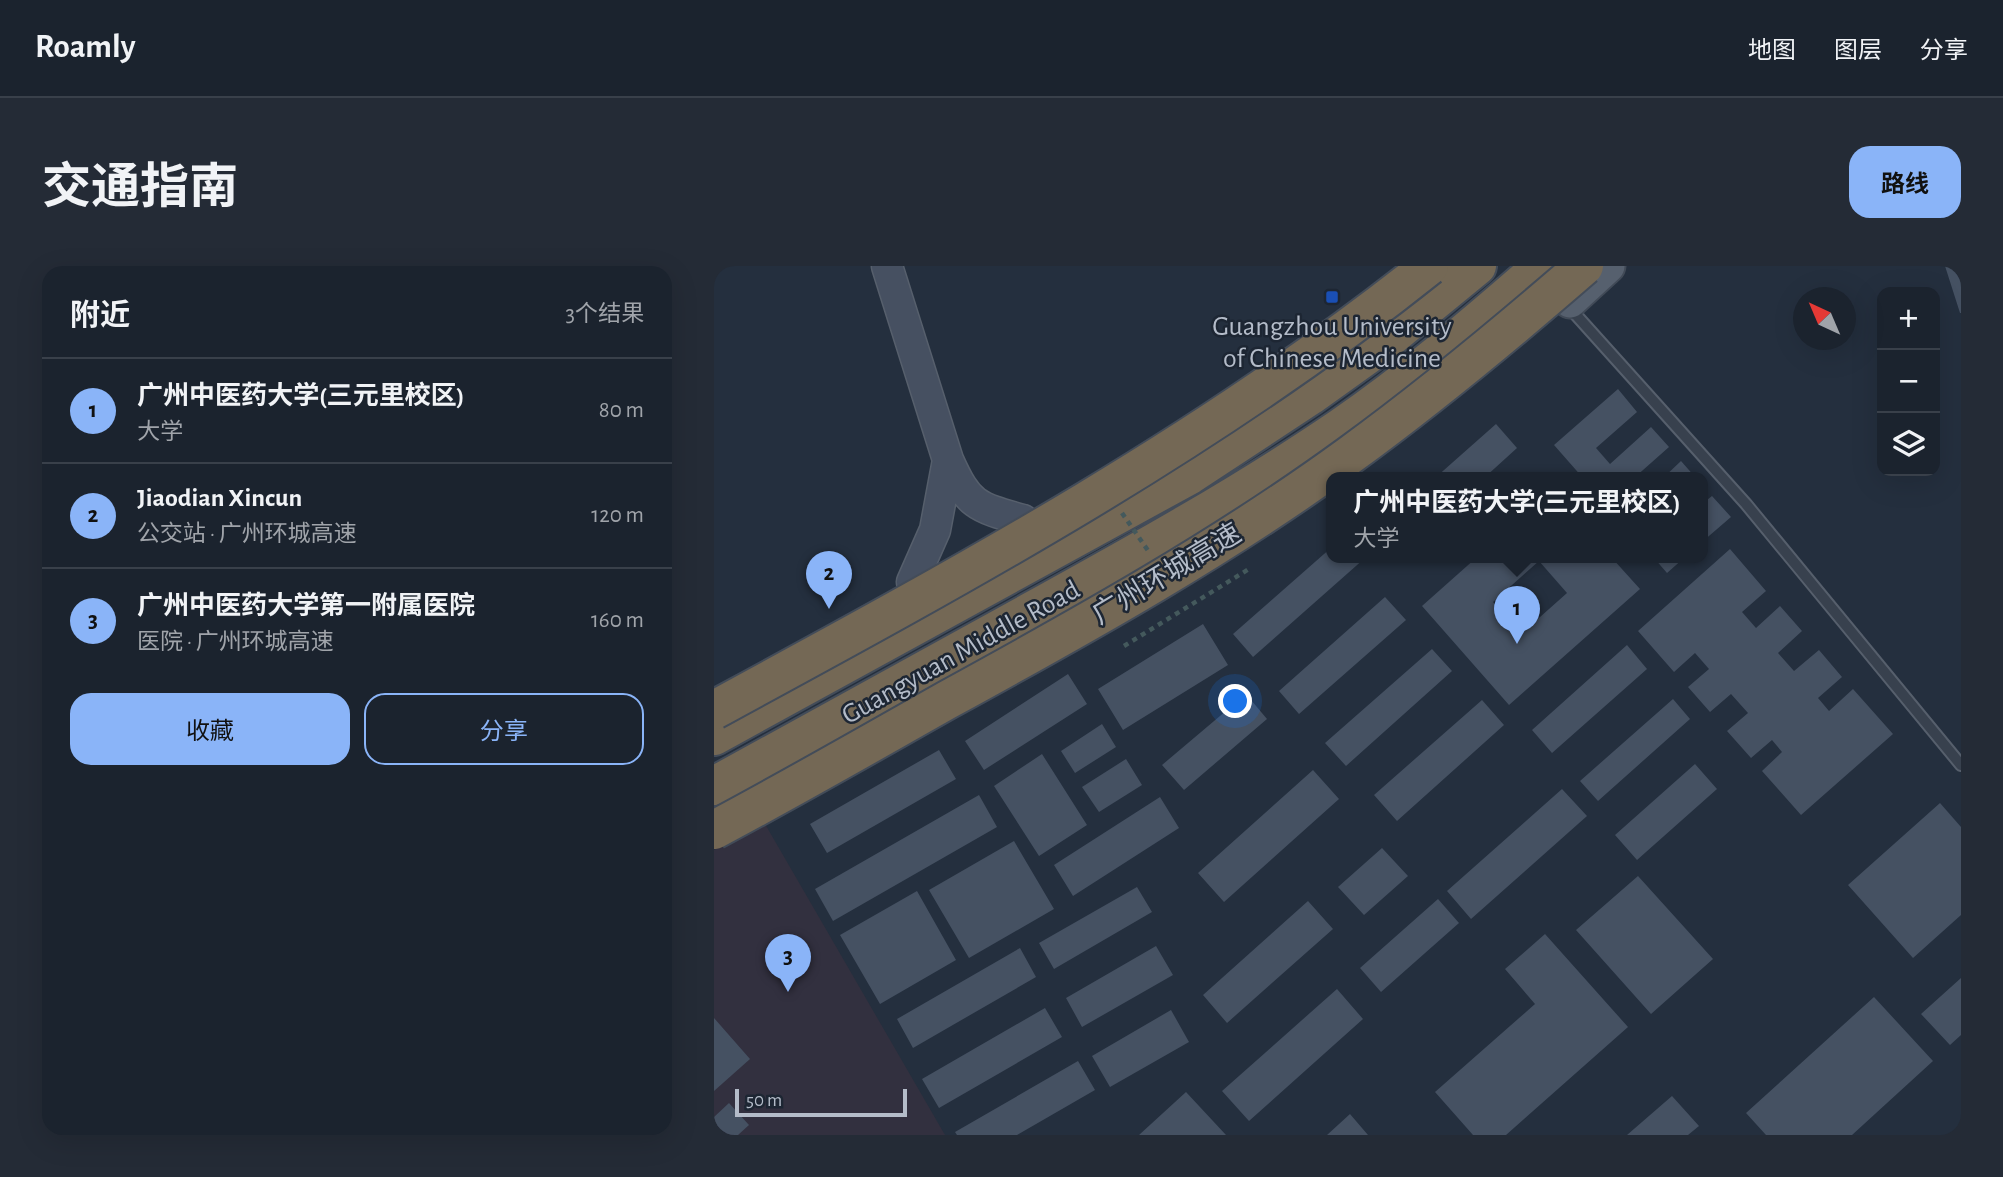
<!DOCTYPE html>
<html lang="zh">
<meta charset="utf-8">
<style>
body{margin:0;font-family:"Alegreya Sans","Noto Sans SC",sans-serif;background:#242b36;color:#f1f3f6}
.controls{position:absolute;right:21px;top:21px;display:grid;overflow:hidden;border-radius:14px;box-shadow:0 7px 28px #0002}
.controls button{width:63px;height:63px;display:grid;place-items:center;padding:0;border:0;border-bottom:2px solid #39404a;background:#1b232e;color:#f1f3f6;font:35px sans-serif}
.compass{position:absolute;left:1079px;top:21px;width:63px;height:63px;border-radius:50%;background:#1b232e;box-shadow:0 7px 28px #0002;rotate:316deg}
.scale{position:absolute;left:21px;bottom:18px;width:172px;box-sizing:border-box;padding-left:7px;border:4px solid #b4bcc9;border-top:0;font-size:19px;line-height:24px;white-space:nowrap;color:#b4bcc9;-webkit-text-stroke:5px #1d2633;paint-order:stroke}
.you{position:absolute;left:522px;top:436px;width:24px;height:24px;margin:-18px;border:5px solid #fff;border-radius:50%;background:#1a73e8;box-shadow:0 0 0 10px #1a73e833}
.badge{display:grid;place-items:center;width:46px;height:46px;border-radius:50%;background:#8ab4f8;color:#111;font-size:23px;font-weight:700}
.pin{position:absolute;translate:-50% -58px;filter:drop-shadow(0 2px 4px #0008)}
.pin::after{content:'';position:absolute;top:37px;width:24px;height:21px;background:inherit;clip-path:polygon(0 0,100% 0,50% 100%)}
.popup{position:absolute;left:612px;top:206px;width:382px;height:91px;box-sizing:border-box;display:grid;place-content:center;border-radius:14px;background:#1b232e;filter:drop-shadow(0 2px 5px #0005);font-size:23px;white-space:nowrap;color:#a0a4aa}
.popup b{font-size:26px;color:#f1f3f6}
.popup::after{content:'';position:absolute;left:50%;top:100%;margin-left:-14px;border:14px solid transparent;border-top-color:#1b232e}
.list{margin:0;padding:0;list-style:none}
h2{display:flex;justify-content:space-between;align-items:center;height:91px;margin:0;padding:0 28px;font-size:30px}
h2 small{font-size:23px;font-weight:400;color:#a0a4aa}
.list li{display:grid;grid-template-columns:46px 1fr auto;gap:21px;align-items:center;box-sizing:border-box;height:105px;padding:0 28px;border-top:2px solid #39404a}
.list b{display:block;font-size:26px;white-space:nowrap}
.list p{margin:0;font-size:23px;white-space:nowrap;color:#a0a4aa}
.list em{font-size:23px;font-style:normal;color:#a0a4aa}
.actions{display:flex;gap:14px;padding:21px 28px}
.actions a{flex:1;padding:16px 0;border:2px solid #8ab4f8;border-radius:21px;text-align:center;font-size:24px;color:#8ab4f8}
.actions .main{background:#8ab4f8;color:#111}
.icon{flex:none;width:38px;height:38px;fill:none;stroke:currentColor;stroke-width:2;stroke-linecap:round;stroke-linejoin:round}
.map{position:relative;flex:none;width:1247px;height:869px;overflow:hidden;border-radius:21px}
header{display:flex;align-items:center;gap:42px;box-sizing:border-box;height:98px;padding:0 35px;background:#1b232e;border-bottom:2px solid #39404a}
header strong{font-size:33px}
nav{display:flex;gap:38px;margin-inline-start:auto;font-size:24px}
.intro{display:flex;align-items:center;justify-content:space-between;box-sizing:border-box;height:168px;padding:0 42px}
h1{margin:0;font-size:49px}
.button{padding:18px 32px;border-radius:21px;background:#8ab4f8;color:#111;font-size:24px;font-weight:700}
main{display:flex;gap:42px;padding:0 42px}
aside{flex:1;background:#1b232e;border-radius:21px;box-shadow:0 7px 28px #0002}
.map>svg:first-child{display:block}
.medical{fill:#32303f}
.building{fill:#455162;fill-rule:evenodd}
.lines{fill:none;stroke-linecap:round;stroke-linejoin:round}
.lane-casing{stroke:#565f6c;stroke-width:14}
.secondary-casing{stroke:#565f6c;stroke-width:33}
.primary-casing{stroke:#414a57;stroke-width:37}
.highway-casing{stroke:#434c59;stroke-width:42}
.path{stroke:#44595c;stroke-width:4.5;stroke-dasharray:5 5;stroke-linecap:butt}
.lane{stroke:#38414e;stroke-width:10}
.secondary{stroke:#465061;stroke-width:30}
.primary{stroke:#56606e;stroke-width:33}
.highway{stroke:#746855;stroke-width:38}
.highway-bridge-casing{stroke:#434c59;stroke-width:42;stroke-linecap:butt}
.path-bridge{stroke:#44595c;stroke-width:4.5;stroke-dasharray:5 5;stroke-linecap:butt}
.highway-bridge{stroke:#746855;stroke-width:38}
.transit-dot{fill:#1a4fb4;stroke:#1d2633;stroke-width:2.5}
.labels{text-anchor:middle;stroke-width:5;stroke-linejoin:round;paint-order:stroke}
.poi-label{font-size:28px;fill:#b4bcc9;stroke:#1d2633}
.street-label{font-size:28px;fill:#b4bcc9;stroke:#1d2633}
</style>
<header>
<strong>Roamly</strong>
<nav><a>地图</a><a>图层</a><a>分享</a></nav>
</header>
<div class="intro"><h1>交通指南</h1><a class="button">路线</a></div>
<main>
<aside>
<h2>附近<small>3个结果</small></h2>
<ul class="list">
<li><span class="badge">1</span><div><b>广州中医药大学(三元里校区)</b><p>大学</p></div><em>80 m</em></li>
<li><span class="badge">2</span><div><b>Jiaodian Xincun</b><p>公交站 · 广州环城高速</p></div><em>120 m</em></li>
<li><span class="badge">3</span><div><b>广州中医药大学第一附属医院</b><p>医院 · 广州环城高速</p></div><em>160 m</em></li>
</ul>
<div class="actions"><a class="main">收藏</a><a>分享</a></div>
</aside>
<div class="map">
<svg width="1247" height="869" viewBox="0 0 1247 869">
<rect width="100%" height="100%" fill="#242f3e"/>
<path class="medical" d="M47 551 231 869H0V584Z"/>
<path class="building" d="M1231 0H1247V47H1246Z
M904 123 923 146 882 182 896 198 937 161 955 181 920 212H869L840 179Z
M782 158 803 182 770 212H721Z
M967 195 982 212H949Z
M998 230 1017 251 988 276V238Z
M618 281V292H651L539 391 519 368Z
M1016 283 1052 325 1028 346 1042 362 1066 340 1088 365 1064 387 1080 405 1105 384 1128 411 1104 432 1115 445 1139 423 1179 468 1087 549 1048 505 1068 486 1058 474 1037 492 1013 465 1034 447 1017 428 996 446 974 421 995 403 981 387 960 406 924 365Z
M762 292H898L926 323 795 439 708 340ZM825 295 853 327 807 368 779 336Z
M940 292H970L953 307Z
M671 331 692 354 585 448 565 425Z
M489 358 514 399 409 464 384 423Z
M913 379 933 403 838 487 818 464Z
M718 383 738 405 632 500 611 477Z
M354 408 373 438 270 504 251 475Z
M532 428 553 453 470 524 448 499Z
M959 433 976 453 884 535 866 515Z
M768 434 790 459 683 555 660 529Z
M388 458 402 481 361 507 347 485Z
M225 484 242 513 113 587 96 558Z
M328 488 373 559 325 590 280 520Z
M412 493 428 519 385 546 368 521Z
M981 498 1003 523 923 594 901 569Z
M599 504 625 533 510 636 484 607Z
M848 523 873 550 757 653 733 625Z
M265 529 283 561 119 655 101 623Z
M446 531 465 562 359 630 340 599Z
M1226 537 1247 561V649L1199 692 1134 619Z
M300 575 340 643 255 692 215 624Z
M668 582 694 610 650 649 624 621Z
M924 610 999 693 937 748 862 664Z
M423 621 438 646 340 703 325 677Z
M203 625 242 694 166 738 126 669Z
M724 633 745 657 667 726 646 702Z
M594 635 619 663 513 757 489 729Z
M831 668 914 761 792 869H759L721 826 821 738 791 703Z
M442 680 459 709 368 761 352 732Z
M306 682 322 711 199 782 183 753Z
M1247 712V769L1236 779 1207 748Z
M623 723 649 753 535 855 508 825Z
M1160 731 1219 795 1138 869H1052L1032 847Z
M331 742 348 771 225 842 208 813Z
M457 744 475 776 396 821 378 790Z
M0 752 36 793 0 825Z
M364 795 381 824 303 869H243L241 866Z
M472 826 512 869H425Z
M958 830 985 860 974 869H913Z
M15 837 35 859 24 869H0V851Z
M636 848 654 869H613Z"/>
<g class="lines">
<g class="lane-casing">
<path id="lane" d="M854 40 1032 238 1247 499"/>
</g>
<g class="secondary-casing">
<path id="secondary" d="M173 0 234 194C254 239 262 241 309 254
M198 316 221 264 234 194"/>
</g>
<g class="primary-casing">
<path id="primary" d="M856 35 894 0"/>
</g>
<g class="highway-casing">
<path id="highway" d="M0 470 476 209 596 130 663 82 763 0
M0 520C105 462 210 404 316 346 421 288 526 230 626 162 697 113 763 57 828 0"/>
</g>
<path class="path" d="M410 380 535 303"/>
<use href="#lane" class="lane"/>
<use href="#secondary" class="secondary"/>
<use href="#primary" class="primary"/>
<use href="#highway" class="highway"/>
<g class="highway-bridge-casing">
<path id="highway-bridge" d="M0 444C247 310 495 176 715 0
M0 564C79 522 157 477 235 433 372 358 510 281 636 189 717 130 794 66 870 0"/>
</g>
<path class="path-bridge" d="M408 247 435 286"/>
<use href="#highway-bridge" class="highway-bridge"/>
</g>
<rect class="transit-dot" x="611" y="24" width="14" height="14" rx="3.5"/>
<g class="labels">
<g class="poi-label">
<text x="618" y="69">Guangzhou University<tspan x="618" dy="32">of Chinese Medicine</tspan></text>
</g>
<g class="street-label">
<text transform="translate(452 307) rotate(-31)" y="10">广州环城高速</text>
<text transform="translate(246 385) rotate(-29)" y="10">Guangyuan Middle Road</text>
</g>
</g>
</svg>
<div class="controls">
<button>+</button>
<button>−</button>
<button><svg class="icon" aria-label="layers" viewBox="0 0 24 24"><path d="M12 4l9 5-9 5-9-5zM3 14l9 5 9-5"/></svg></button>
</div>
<svg class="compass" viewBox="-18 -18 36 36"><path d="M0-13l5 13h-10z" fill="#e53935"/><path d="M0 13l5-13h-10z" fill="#a0a4aa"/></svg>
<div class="scale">50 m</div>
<div class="you"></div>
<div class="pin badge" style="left:803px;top:378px">1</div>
<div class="popup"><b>广州中医药大学(三元里校区)</b>大学</div>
<div class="pin badge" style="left:115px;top:343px">2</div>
<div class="pin badge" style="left:74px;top:726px">3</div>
</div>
</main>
